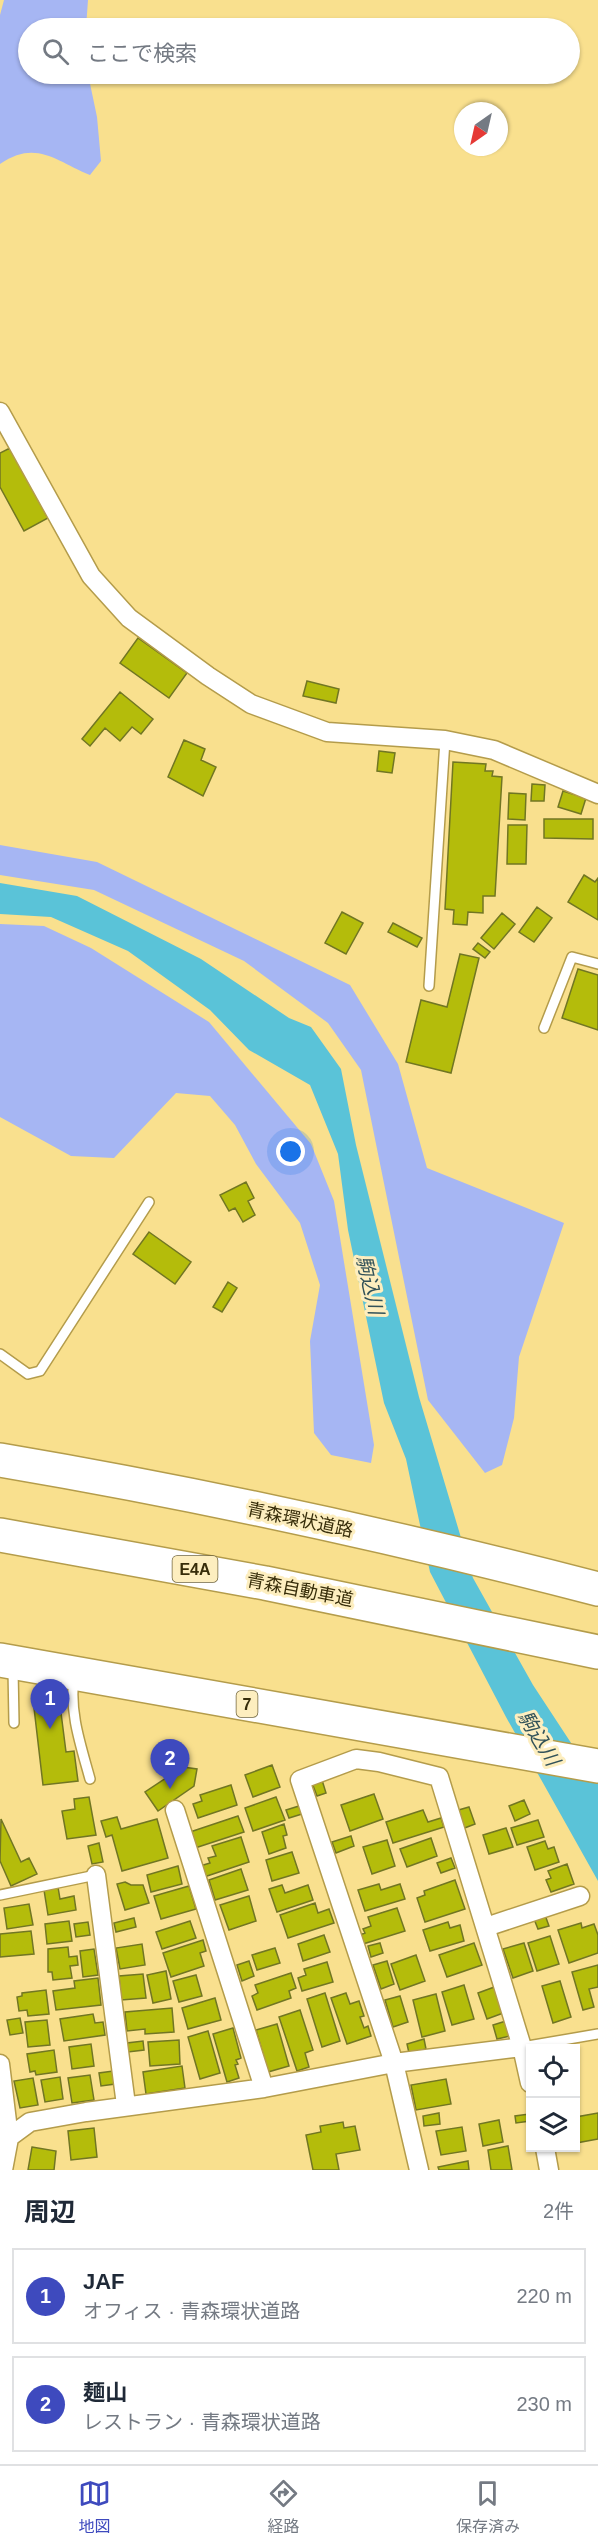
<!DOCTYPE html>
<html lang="ja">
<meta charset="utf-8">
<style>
body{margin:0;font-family:Helvetica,"Noto Sans JP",sans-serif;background:#f2f2f3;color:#1f2937}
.controls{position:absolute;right:18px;bottom:18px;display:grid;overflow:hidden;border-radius:0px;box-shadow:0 2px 4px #0004}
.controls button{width:54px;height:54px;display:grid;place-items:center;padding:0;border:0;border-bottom:2px solid #e0e1e3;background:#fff;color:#1f2937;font:30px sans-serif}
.compass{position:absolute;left:454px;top:102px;width:54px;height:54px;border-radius:50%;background:#fff;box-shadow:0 2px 4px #0004;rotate:214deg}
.you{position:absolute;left:291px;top:1152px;width:21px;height:21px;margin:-15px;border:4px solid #fff;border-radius:50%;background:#1a73e8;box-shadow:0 0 0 9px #1a73e833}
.badge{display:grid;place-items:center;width:39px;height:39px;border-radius:50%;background:#3e4abe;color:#fff;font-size:20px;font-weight:700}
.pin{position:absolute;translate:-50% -50px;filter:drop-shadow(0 2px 3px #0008)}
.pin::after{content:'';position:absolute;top:32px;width:21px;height:18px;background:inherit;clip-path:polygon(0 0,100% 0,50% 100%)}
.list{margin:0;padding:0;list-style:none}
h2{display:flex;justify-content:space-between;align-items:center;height:78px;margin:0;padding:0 24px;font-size:26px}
h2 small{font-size:20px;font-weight:400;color:#747a83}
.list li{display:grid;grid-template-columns:39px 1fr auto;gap:18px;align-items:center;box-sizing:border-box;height:96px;margin:0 12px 12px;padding:0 12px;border:2px solid #e0e1e3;border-radius:0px}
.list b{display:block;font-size:22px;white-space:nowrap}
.list p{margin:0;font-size:20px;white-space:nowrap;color:#747a83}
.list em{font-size:20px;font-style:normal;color:#747a83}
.icon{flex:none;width:33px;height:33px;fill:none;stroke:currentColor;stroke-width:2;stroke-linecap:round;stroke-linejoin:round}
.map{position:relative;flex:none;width:598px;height:2170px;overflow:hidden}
.search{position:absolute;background:#fff;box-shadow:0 2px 4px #0004;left:18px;right:18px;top:18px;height:66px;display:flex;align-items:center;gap:15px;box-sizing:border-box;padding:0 21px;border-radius:33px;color:#747a83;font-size:22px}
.sheet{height:294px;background:#fff}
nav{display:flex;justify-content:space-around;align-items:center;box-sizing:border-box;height:84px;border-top:2px solid #e0e1e3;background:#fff;font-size:16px;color:#747a83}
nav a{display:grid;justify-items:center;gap:3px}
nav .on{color:#3e4abe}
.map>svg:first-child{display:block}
.green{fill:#a6b6f3}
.water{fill:#5ac3d8}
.building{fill:#b4bc0b;stroke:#717623;stroke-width:1.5}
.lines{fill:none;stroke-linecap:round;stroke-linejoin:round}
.lane-casing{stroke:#b49c4b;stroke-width:12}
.street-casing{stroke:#b49c4b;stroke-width:21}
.highway-casing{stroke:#b49c4b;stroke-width:36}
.lane{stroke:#fff;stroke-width:9}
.street{stroke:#fff;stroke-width:18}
.highway{stroke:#fff;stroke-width:33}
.labels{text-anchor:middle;stroke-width:6;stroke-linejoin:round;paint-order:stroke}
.shield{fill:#fdeebf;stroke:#726740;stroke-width:1.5}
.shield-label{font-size:16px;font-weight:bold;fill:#372d0a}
.street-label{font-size:18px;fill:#372d0a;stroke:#fdeebf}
.water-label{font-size:20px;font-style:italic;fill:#325259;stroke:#fdeebf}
</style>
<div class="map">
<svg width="598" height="2170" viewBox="0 0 598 2170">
<rect width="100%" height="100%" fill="#f9e08e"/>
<path class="green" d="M4 0H88L86 28H28V74H88L97 117 101 161 90 175C56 161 36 139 0 164V15Z
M0 845 97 862 350 985 398 1064 427 1168 564 1223 519 1357 514 1418 502 1465 485 1473 428 1400 361 1070 328 1023 244 961 94 890 0 875Z
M0 924 44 926 91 948 209 1022 311 1144 334 1201 374 1445 371 1463 331 1455 314 1433 310 1341 320 1285 300 1223 256 1164 235 1125 210 1096 176 1093 114 1158 71 1156 0 1117Z"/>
<path class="water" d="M0 883 77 896 201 959 289 1018 311 1027 341 1069 356 1145 419 1397 473 1578 533 1685 598 1784V1881L506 1717 430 1572 406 1459 384 1403 348 1230 338 1154 310 1085 249 1050 210 1010 128 951 51 917 0 914Z"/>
<path class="building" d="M10 448 48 518 24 531 0 487V453Z
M138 638 187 673 169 698 120 663Z
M307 681 339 689 336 703 303 696Z
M120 692 153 719 141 734 132 727 120 741 105 728 90 746 82 739Z
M184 740 205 749 201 760 216 767 203 796 168 777Z
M379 751 395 753 392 773 377 771Z
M453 762 486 764 485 771H493L492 776 502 777 495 896H483V913L468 912 467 925 453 924 454 910 445 909Z
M532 784 545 785 544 801H531Z
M563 791 586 798 581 814 558 807Z
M509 793 526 794 525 820 508 819Z
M544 819H593V839L544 838Z
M508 825H527L526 864H507Z
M584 875 595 882 598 878V920L568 902Z
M537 907 552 918 534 942 519 932Z
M342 912 363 923 346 954 325 943Z
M502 913 515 924 494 949 481 938Z
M393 923 422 938 417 947 388 932Z
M478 943 490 952 485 958 473 949Z
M460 954 479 958 451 1073 406 1062 421 1000 447 1007Z
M578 969 598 975V1030L562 1018Z
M246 1182 254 1198 248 1201 255 1215 243 1222 235 1208 229 1211 220 1195Z
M149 1232 191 1262 175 1284 133 1254Z
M228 1282 237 1288 222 1312 213 1307Z
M60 1705 66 1752 74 1751 78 1781 43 1785 34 1708Z
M168 1765 197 1769 194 1786 158 1811 145 1792 166 1778Z
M272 1765 280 1787 253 1797 245 1775Z
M322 1780 326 1793 317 1796 312 1783Z
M231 1785 237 1805 198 1818 193 1804 202 1801 200 1795Z
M374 1794 383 1819 350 1831 341 1805Z
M89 1797 96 1835 67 1839 62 1811 75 1809 74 1799Z
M276 1797 285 1820 253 1831 245 1808Z
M524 1800 530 1814 515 1821 509 1806Z
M299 1806 302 1814 289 1818 286 1810Z
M469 1807 475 1824 462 1829 455 1811Z
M423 1810 428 1822 441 1818 444 1827 393 1843 386 1822Z
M238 1816 244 1832 195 1848 190 1832Z
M117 1817 121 1829 157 1819 168 1858 122 1871 112 1835 106 1837 101 1821Z
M1 1819 21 1862 29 1858 37 1874 11 1886 0 1861Z
M538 1820 544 1837 517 1845 511 1828Z
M284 1824 287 1835 283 1836 286 1848 269 1854 262 1832Z
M506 1828 513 1847 489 1854 483 1835Z
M351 1836 354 1846 336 1853 332 1842Z
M241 1837 249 1862 204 1877 200 1866 210 1863 208 1858 216 1856 212 1846Z
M431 1838 437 1856 407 1867 400 1849Z
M387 1840 395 1866 372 1874 363 1847Z
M545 1841 548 1849 554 1847 559 1862 535 1870 527 1847Z
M99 1843 103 1862 92 1864 88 1846Z
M292 1852 299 1873 272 1881 266 1860Z
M451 1858 455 1868 441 1873 437 1863Z
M567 1864 574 1884 551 1892 546 1880 551 1878 548 1871Z
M178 1866 182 1884 151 1892 147 1875Z
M241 1869 248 1890 215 1900 209 1880Z
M455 1880 465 1909 425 1922 417 1898 425 1895 424 1891Z
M125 1882 131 1885H143L149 1903 125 1910 117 1884Z
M379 1884 381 1890 400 1884 405 1899 365 1911 358 1890Z
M282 1885 285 1893 308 1885 313 1900 277 1912 269 1889Z
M189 1886 196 1909 161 1919 154 1896Z
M58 1887 60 1899 74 1896 76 1910 48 1915 44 1890Z
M249 1896 256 1921 229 1930 220 1905Z
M315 1903 318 1913 329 1909 334 1923 288 1938 280 1915Z
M29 1904 33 1925 7 1929 4 1908Z
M397 1908 405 1931 363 1944 360 1935 365 1933 363 1929 371 1926 368 1917Z
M545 1915 549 1926 538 1929 534 1919Z
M134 1918 136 1927 116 1932 114 1923Z
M69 1921 72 1941 47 1944 45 1924Z
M190 1921 196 1938 162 1949 156 1932Z
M88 1922 90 1935 76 1937 74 1924Z
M448 1922 450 1928 460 1925 464 1941 430 1951 423 1930Z
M581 1923 582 1928 594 1924 598 1935V1953L569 1963 558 1930Z
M31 1931 34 1954 0 1957V1934Z
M324 1935 330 1952 303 1961 298 1944Z
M550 1936 559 1964 537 1971 528 1943Z
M203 1940 206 1951 200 1953 204 1966 171 1977 163 1953Z
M380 1943 383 1953 371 1957 368 1946Z
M474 1943 482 1965 447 1977 439 1955Z
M524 1943 533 1971 513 1978 503 1949Z
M142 1944 145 1965 120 1969 116 1948Z
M68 1947 69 1957 77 1956 78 1965 70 1966 72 1978 53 1980 52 1972H48V1949Z
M275 1948 280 1963 257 1970 252 1955Z
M94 1949 98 1975 83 1977 80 1951Z
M416 1955 425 1981 400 1990 391 1964Z
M249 1961 254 1976 242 1981 237 1965Z
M387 1961 394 1984 381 1989 373 1965Z
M327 1962 333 1982 302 1991 298 1978 306 1975 304 1969Z
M598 1965V1987L589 1989 594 2007 583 2010 572 1972Z
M166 1971 171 1999 153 2003 147 1975Z
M291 1973 296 1988 289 1991 291 1998 257 2010 252 1996 258 1993 255 1985Z
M143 1974 146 1998 121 2000 119 1976Z
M196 1975 202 1996 179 2002 173 1981Z
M98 1978 101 2005 56 2010 53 1991 75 1988 74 1981Z
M560 1981 571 2017 553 2023 542 1986Z
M464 1985 474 2019 452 2025 442 1992Z
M497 1986 506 2012 487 2019 478 1993Z
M46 1990 49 2014 28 2016 27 2010 19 2011 17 1997 22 1996V1993Z
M325 1993 340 2041 322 2047 307 1999Z
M346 1993 350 2004 359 2001 364 2016 360 2017 364 2028 368 2026 371 2036 347 2044 331 1998Z
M436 1994 445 2031 422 2037 413 2000Z
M400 1996 408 2022 393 2027 385 2000Z
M215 1998 221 2020 188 2029 182 2008Z
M172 2008 174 2032 145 2034V2029L127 2031 125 2012Z
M300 2010 313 2050 305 2053 309 2067 297 2071 279 2017Z
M93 2014 95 2023 103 2022 105 2035 64 2041 60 2019Z
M20 2018 23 2033 10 2035 7 2020Z
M47 2020 50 2045 28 2047 25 2022Z
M506 2021 510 2036 497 2039 493 2025Z
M277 2024 289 2066 268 2072 256 2030Z
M233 2028 241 2058 236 2060 238 2064 235 2065 239 2078 227 2082 213 2034Z
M208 2031 220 2073 200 2079 188 2037Z
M424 2039 426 2049 409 2053 407 2044Z
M179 2040 180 2064 150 2066 148 2042Z
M143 2041 144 2050 128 2052 127 2043Z
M91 2044 94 2066 72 2069 69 2047Z
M54 2050 57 2072 36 2075 35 2071 30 2072 27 2054Z
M182 2066 185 2088 146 2094 143 2072Z
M113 2071 115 2084 101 2086 99 2073Z
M90 2075 94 2100 72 2103 68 2078Z
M60 2077 63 2099 45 2102 41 2080Z
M33 2078 38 2105 20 2108 14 2081Z
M446 2079 451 2104 416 2110 411 2085Z
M439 2113 440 2124 424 2126 423 2116Z
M598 2113V2139L576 2143V2117Z
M529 2114 530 2121 516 2123 515 2116Z
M499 2120 503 2142 483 2146 479 2124Z
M343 2122 344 2128 355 2126 360 2150 336 2154 339 2170H313L306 2135 321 2132 320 2126Z
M462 2127 466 2151 441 2155 436 2131Z
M94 2128 97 2157 71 2160 68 2131Z
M508 2146 512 2170H491L488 2150Z
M32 2147 56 2151 54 2170H28Z
M468 2161 469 2170H439L438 2167Z"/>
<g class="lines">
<g class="lane-casing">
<path id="lane" d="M429 986 445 740
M544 1028 572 957 598 964
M0 1354 28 1374 40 1371 149 1202
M13 1669 14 1723
M74 1678C69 1712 81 1746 90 1779
M0 1895 96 1875
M522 2047 598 2034"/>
</g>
<g class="street-casing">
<path id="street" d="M0 412 91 576 129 618 208 676 251 704 327 732 445 740 494 750 598 794
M175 1810 264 2088
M96 1875 126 2105
M486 1927 580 1896
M522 2047 530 2083
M0 2064 9 2138 3 2170
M0 2144 30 2122 86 2112 264 2088 394 2063 522 2047 439 1777 379 1762 356 1759 300 1780 394 2063 419 2170
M545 2148 549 2170"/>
</g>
<g class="highway-casing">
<path id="highway" d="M0 1460C201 1494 401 1538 598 1589
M0 1535 265 1583 598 1652
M0 1660 598 1766"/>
</g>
<use href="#lane" class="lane"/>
<use href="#street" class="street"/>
<use href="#highway" class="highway"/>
</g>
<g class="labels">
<g class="shield">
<rect x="172.5" y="1556" width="45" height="26" rx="4.5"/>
<rect x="236.5" y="1691" width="21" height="26" rx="4.5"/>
</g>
<g class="shield-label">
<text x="195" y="1575">E4A</text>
<text x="247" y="1710">7</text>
</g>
<g class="street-label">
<text transform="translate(300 1520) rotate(12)" y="6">青森環状道路</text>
<text transform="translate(300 1590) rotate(11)" y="6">青森自動車道</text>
</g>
<g class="water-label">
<text transform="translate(370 1285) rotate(77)" y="7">駒込川</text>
<text transform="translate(539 1738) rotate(59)" y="7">駒込川</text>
</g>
</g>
</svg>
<div class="controls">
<button><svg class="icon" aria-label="locate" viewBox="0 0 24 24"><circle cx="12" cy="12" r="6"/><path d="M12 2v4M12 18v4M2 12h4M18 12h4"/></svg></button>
<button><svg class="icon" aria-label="layers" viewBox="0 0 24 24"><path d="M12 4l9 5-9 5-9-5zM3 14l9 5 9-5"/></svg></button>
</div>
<svg class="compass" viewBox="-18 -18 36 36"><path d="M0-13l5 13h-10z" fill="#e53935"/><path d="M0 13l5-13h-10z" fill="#747a83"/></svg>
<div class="you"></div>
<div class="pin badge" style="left:50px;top:1729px">1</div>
<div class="pin badge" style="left:170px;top:1789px">2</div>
<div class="search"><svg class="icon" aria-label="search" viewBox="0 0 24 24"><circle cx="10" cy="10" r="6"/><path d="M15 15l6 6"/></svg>ここで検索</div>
</div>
<section class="sheet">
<h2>周辺<small>2件</small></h2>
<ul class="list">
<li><span class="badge">1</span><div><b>JAF</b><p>オフィス · 青森環状道路</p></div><em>220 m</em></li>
<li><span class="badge">2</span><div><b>麺山</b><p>レストラン · 青森環状道路</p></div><em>230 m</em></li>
</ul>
</section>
<nav>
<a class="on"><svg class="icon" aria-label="map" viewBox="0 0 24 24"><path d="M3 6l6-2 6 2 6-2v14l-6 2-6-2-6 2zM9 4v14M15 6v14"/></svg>地図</a>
<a><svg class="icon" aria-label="directions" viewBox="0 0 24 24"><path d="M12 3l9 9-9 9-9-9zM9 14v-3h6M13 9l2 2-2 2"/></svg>経路</a>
<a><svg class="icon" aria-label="saved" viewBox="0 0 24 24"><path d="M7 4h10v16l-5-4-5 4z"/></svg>保存済み</a>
</nav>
